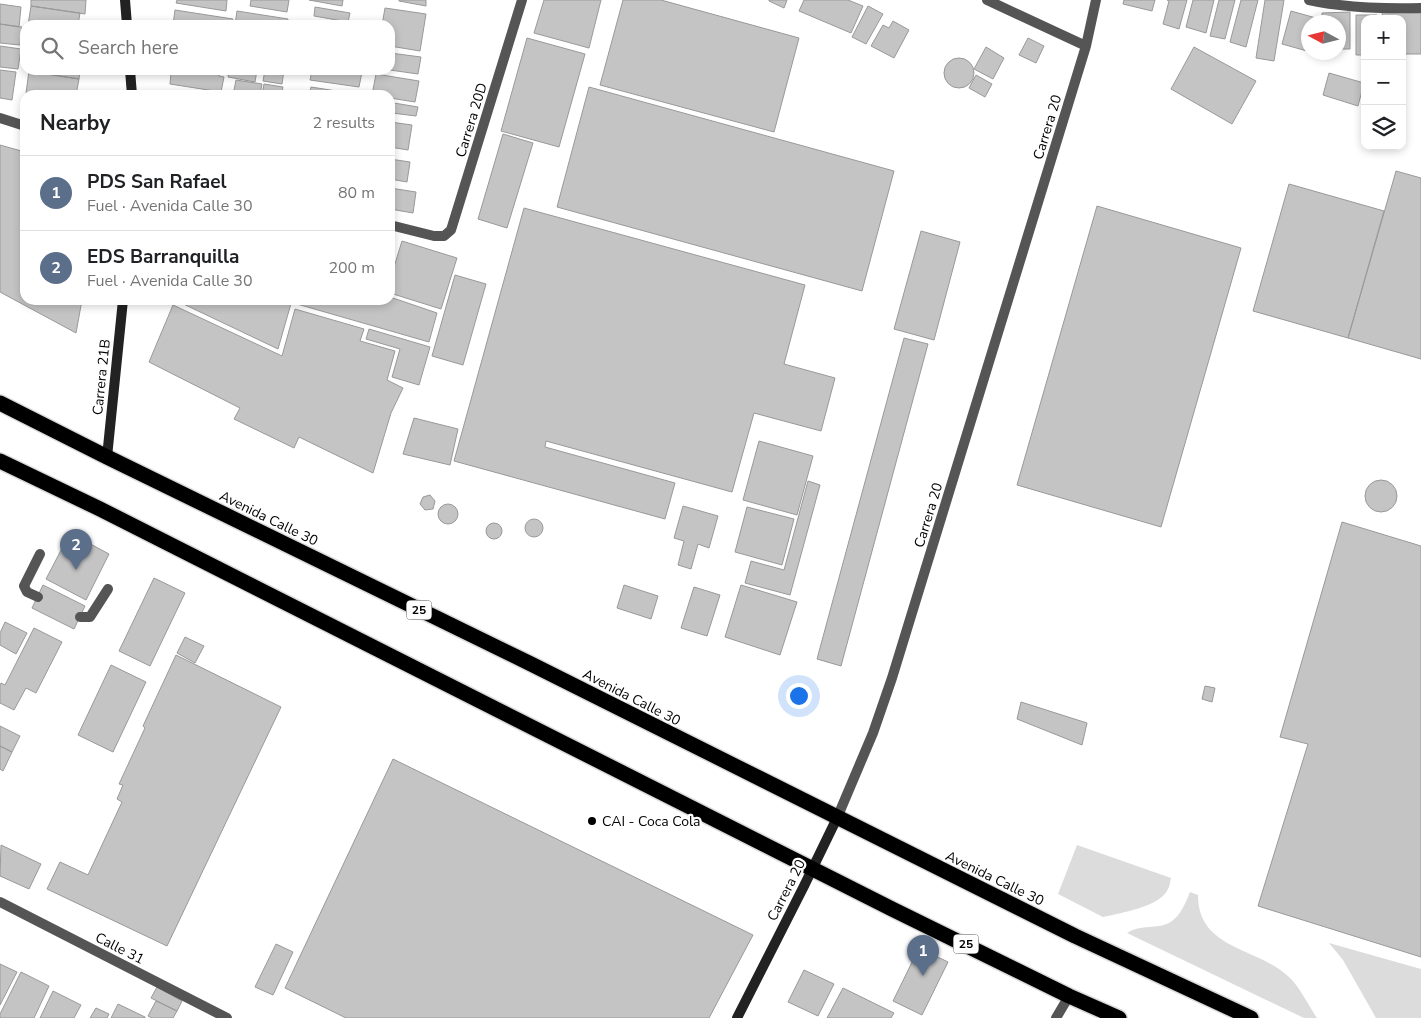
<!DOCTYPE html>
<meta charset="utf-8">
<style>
body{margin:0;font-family:"Nunito Sans",sans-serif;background:#f6f6f6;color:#202124}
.controls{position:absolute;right:15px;top:15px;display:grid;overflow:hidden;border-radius:10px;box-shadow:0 2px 8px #0003}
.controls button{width:45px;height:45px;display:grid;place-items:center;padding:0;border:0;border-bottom:1px solid #e0e0e0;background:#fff;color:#202124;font:25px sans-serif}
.compass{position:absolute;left:1301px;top:15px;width:45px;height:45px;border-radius:50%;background:#fff;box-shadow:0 2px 8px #0003;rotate:277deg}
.you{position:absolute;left:798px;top:695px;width:18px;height:18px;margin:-12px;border:4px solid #fff;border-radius:50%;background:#1a73e8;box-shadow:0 0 0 8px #1a73e833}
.badge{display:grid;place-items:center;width:32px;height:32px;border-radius:50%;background:#2563eb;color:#fff;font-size:16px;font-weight:700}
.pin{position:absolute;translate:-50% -41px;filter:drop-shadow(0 1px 2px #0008)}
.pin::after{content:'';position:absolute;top:26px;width:18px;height:15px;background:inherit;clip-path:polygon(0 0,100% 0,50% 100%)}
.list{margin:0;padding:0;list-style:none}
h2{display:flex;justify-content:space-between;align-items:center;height:65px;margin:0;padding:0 20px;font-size:21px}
h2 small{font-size:16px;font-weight:400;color:#757577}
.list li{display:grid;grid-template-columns:32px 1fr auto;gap:15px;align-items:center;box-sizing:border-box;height:75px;padding:0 20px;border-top:1px solid #e0e0e0}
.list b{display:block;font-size:19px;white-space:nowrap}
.list p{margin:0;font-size:16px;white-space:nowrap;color:#757577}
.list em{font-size:16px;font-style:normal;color:#757577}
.icon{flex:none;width:28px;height:28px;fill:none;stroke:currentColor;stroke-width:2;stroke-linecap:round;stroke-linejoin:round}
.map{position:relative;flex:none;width:1421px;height:1018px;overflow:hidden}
.search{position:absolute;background:#fff;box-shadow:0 2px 8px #0003;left:20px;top:20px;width:375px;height:55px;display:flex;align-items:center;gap:12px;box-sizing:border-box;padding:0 18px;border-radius:15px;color:#757577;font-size:19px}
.panel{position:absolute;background:#fff;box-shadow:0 2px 8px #0003;left:20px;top:90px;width:375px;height:215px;border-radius:15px}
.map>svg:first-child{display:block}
.green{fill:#dcdcdc}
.building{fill:#c4c4c4;stroke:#999}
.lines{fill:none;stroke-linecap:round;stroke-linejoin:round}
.highway-casing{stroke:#dbdbdb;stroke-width:18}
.lane{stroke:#555;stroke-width:10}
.street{stroke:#555;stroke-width:10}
.secondary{stroke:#222;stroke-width:10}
.highway{stroke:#000;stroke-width:15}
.poi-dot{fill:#000;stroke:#fff;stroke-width:2}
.labels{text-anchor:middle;stroke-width:4.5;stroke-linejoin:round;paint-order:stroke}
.shield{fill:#fff;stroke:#4c4c4c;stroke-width:1}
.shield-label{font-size:12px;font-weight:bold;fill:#000}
.street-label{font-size:14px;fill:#000;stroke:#fff}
.poi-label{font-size:14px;fill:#000;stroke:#fff;text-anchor:start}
</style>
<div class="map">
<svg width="1421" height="1018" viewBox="0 0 1421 1018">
<rect width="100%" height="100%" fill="#fff"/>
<path class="green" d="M1077 845 1171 878C1170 881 1170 886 1168 889 1160 907 1120 913 1103 917L1058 894Z
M1190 892 1198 895C1198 950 1258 947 1289 977 1299 986 1309 1006 1317 1018H1304L1127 933C1138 926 1146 928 1159 926 1177 924 1184 907 1190 892Z
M1329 943 1421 969V1018H1376L1343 960Z"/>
<path class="building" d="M31 0H86L85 14 31 6Z
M177 0H227L226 11 176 3Z
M251 0H289L287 12 250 6Z
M309 0H343L342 6Z
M399 0H426V6L399 1Z
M544 0H601L589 48 534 33Z
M623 0H661L799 38 774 132 600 85Z
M769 0H787L784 8 769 1Z
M804 0H848L863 6 851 33 799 11Z
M1124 0H1155L1152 11 1123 4Z
M1167 0H1187L1179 29 1163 24 1169 1Z
M1193 0H1214L1206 33 1186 27Z
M1219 0H1235L1225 39 1210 36Z
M1241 0H1258L1246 47 1230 42Z
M1265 0H1284L1274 61 1256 58Z
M0 4 21 7 19 27 0 24Z
M31 6 80 13 78 25H28Z
M868 6 883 14 866 44 852 37Z
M315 7 350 13 348 22 314 16Z
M385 8 426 14 420 51 390 46V25H382Z
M175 10 233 19 232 25H173Z
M237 11 288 19 287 25H235Z
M1291 11 1316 18 1315 22H1308L1307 51 1282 44Z
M1350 12V49H1338V22H1322V13Z
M1382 12 1421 13V54H1402V19H1383Z
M1356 15H1377V19H1365V55H1356Z
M893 21 909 30 894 58 871 46 883 25 889 28Z
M0 24 22 27 20 45 0 43Z
M527 38 585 54 559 147 501 131Z
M1028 38 1044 46 1036 63 1019 55Z
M0 46 21 49 18 69 0 67Z
M986 47 1004 58 993 79 974 69Z
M1194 47 1256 81 1232 124 1171 89Z
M390 53 421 57 418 74 390 70Z
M944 73a15 15 0 1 1 30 0a15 15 0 1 1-30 0Z
M0 70 16 72 12 100 0 98Z
M32 70H80L79 79 32 72Z
M220 70 219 76 224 77 221 92 170 84 171 72 166 71Z
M229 70H257L255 82 228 77Z
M265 70H284L282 84 263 81Z
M312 70H347L362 72 359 87 310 80Z
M29 71 79 79 76 95H40L26 93Z
M1329 73 1364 83 1358 106 1323 95Z
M376 74 419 81 415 102 390 98V95H372Z
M976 75 992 84 985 97 969 88Z
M236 80 262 84 260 95H233Z
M264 84 283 87 281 95H262Z
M311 87 362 95H309Z
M589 87 894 171 862 291 557 207Z
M394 103 418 107 416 116 392 113Z
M390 122 412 125 408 150 390 147Z
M503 134 533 143 507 228 478 219Z
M0 145 25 152V300H82L76 333 0 292Z
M390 159 410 162 407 182 390 179Z
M1396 171 1421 178V359L1348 338Z
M1289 184 1384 211 1348 338 1253 311Z
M390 188 416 192 413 213 390 209Z
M1097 206 1241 248 1161 527 1017 485Z
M524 208 805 285 784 364 835 378 821 431 754 413 732 492 546 441 545 447 675 483 665 519 454 461Z
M921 231 960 242 934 340 894 329Z
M402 241 457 258 441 309 390 293V280Z
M455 275 486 284 463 365 432 356Z
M390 297 437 313 429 342 297 304 298 300H390Z
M175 300H292L278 349Z
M173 305 282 356 295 309 364 329 360 341 395 351 387 380 403 388 391 413 373 473 299 437 294 448 234 419 240 408 149 362Z
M369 329 430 347 419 385 392 377 400 349 366 339Z
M904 338 928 344 841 666 817 659Z
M414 418 458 429 450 465 403 454Z
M759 441 813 456 797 515 743 500Z
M1365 496a16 16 0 1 1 32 0a16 16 0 1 1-32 0Z
M808 481 820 485 790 595 745 583 751 561 784 570Z
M430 495 435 501 433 509 425 510 420 504 423 497Z
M438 514a10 10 0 1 1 20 0a10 10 0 1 1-20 0Z
M683 506 718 516 709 548 698 544 691 569 678 565 684 541 674 538Z
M747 507 794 519 782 565 735 552Z
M525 528a9 9 0 1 1 18 0a9 9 0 1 1-18 0Z
M1342 522 1421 546V957L1258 906 1308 744 1280 737Z
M486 531a8 8 0 1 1 16 0a8 8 0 1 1-16 0Z
M70 533 109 554 86 600 46 579Z
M154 578 185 593 150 666 119 651Z
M43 585 85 606 74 629 32 608Z
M624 585 658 596 651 619 617 608Z
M741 585 797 602 780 655 725 637Z
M694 587 720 595 707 636 681 628Z
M5 622 27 633 16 654 0 645V633Z
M34 628 62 642 36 693 26 688 14 710 0 703V685L1 683 5 685Z
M185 637 204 646 195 663 177 653Z
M176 655 281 707 167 946 47 889 60 862 88 875 122 802 117 799 123 785 119 784 145 728 143 726Z
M111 665 146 682 113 752 78 735Z
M1205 686 1215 688 1212 702 1202 699Z
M1021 702 1087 723 1082 745 1017 719Z
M0 726 20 736 12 752 0 746Z
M0 746 12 752 3 771 0 769Z
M393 759 753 935 709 1018H346L285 988Z
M1 845 41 864 29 889 0 876Z
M276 944 293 952 273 995 255 987Z
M919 948 948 962 922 1015 893 1001Z
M0 964 17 972 0 1005Z
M804 970 834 984 818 1016 788 1002Z
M21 972 49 986 34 1018H0V1014Z
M157 987 182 1001 177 1011 151 998Z
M843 988 894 1013 891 1018H827Z
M53 991 81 1005 74 1018H40Z
M156 1001 177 1011 173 1018H152L148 1016Z
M118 1004 145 1017V1018H111Z
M96 1008 109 1014 107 1018H90Z"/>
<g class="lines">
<g class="highway-casing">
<path id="highway" d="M0 403 107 457 529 663 1075 936 1251 1018
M0 461 100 509 892 909 1069 996 1119 1018"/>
</g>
<path class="lane" d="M1309 0C1346 8 1383 9 1421 8
M390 225 434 236H444L451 230 522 0
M38 597 27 592 24 586 40 554
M80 617H90L108 589
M1056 1018 1069 996"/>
<path class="street" d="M987 0 1086 46
M0 118 25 126
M837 818 873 733 892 678 1086 46 1096 0
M0 902 227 1018"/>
<path class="secondary" d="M125 0 127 25
M130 70 132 95
M107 457 123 300
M737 1018 804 886 837 818"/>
<use href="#highway" class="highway"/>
</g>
<circle class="poi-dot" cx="592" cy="821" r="5"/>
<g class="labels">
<g class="shield">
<rect x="406.5" y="600.5" width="25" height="19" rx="4"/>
<rect x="953.5" y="934.5" width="25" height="19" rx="4"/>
</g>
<g class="shield-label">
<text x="419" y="614">25</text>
<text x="966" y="948">25</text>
</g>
<g class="street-label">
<text transform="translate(471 120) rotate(-73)" y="5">Carrera 20D</text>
<text transform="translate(1047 127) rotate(-73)" y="5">Carrera 20</text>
<text transform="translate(101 377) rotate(-84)" y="5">Carrera 21B</text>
<text transform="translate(928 515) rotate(-73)" y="5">Carrera 20</text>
<text transform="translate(269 518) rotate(26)" y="5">Avenida Calle 30</text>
<text transform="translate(632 697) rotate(27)" y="5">Avenida Calle 30</text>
<text transform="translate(995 878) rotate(26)" y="5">Avenida Calle 30</text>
<text transform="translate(786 890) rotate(-63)" y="5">Carrera 20</text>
<text transform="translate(120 948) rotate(27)" y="5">Calle 31</text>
</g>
<g class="poi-label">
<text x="602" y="826">CAI - Coca Cola</text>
</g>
</g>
</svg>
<div class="controls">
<button>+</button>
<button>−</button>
<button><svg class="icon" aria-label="layers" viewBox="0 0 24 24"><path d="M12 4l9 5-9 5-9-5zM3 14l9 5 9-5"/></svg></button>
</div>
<svg class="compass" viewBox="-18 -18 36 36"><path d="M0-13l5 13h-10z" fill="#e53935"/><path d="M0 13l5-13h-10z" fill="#757577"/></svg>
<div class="you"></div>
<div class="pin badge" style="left:923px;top:976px;background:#5c6f8a">1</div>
<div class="pin badge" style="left:76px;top:570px;background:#5c6f8a">2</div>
<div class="search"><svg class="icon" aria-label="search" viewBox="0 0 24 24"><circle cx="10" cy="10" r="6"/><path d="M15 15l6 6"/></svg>Search here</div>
<section class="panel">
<h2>Nearby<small>2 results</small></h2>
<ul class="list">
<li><span class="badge" style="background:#5c6f8a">1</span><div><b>PDS San Rafael</b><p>Fuel · Avenida Calle 30</p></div><em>80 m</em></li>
<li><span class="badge" style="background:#5c6f8a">2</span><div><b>EDS Barranquilla</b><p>Fuel · Avenida Calle 30</p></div><em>200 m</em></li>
</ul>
</section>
</div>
